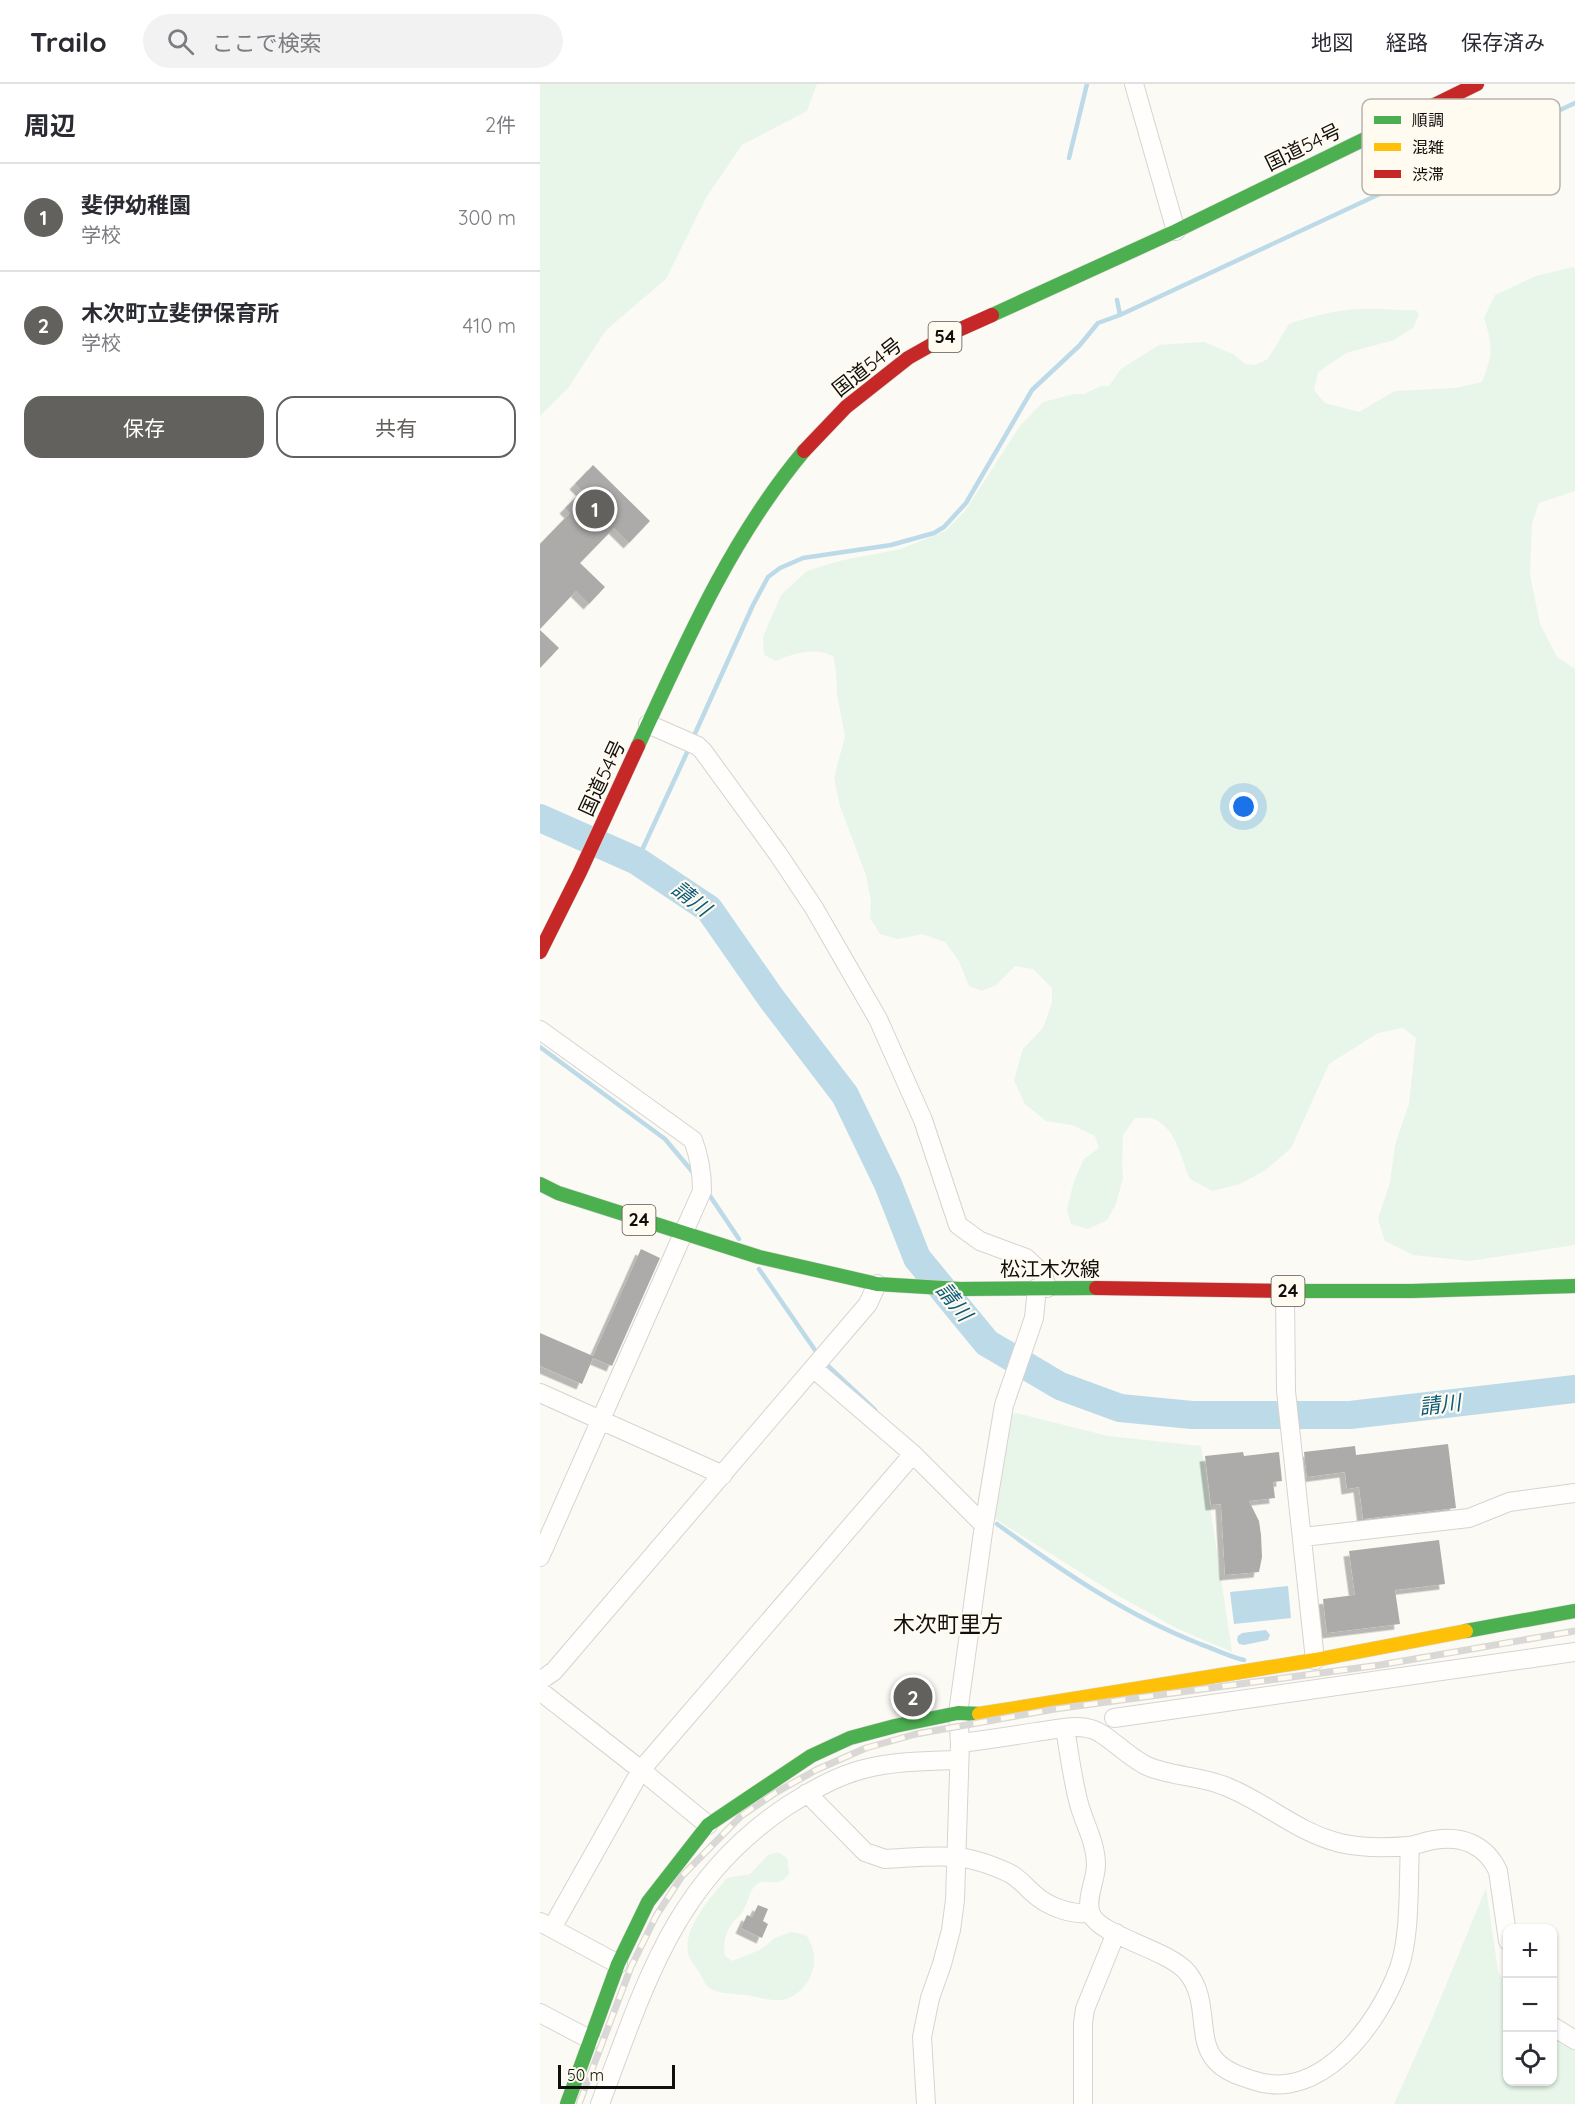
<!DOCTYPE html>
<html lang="ja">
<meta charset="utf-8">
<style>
body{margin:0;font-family:Quicksand,"Noto Sans JP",sans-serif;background:#f2f2f3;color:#2b2b33}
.controls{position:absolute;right:18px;bottom:18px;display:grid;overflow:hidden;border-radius:12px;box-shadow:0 2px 4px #0004}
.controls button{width:54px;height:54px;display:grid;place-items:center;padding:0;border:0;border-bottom:2px solid #e1e1e2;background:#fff;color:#2b2b33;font:30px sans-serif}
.scale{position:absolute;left:18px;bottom:15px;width:117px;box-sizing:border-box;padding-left:6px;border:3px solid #110f0c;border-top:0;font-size:16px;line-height:21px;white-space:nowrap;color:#110f0c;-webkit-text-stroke:4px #fffbf1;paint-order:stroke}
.you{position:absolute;left:704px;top:723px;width:21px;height:21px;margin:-15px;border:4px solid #fff;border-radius:50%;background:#1a73e8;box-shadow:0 0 0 9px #1a73e833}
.badge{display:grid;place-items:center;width:39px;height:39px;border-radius:50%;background:#63615d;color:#fff;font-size:20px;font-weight:700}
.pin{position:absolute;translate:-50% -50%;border:3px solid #fff;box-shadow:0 2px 6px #0006}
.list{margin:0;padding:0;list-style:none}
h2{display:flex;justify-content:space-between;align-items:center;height:78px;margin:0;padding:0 24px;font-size:26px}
h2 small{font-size:20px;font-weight:400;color:#7c7c81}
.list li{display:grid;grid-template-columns:39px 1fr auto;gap:18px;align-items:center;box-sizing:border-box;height:108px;padding:0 24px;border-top:2px solid #e1e1e2}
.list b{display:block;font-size:22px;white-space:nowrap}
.list p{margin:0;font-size:20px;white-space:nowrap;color:#7c7c81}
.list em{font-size:20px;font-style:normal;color:#7c7c81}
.actions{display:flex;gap:12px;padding:18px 24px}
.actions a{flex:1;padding:14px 0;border:2px solid #63615d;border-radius:18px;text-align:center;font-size:21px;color:#63615d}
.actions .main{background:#63615d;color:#fff}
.icon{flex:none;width:33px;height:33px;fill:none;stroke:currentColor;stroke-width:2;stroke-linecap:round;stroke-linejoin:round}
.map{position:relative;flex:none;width:1035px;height:2020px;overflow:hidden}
header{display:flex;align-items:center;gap:36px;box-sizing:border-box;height:84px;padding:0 30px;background:#fff;border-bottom:2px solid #e1e1e2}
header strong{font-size:28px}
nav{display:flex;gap:33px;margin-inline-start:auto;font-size:21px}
.search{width:420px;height:54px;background:#f2f2f3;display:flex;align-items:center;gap:15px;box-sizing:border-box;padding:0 21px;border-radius:33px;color:#7c7c81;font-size:22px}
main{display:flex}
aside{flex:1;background:#fff}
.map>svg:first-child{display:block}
.green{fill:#e7f6e8}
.water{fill:#bddae9}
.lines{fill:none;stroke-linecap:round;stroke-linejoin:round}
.stream{stroke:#bddae9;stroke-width:4.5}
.river{stroke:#bddae9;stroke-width:28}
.building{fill:#acaba9;filter:url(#shadow)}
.street-casing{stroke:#d6d4d0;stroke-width:20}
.fast-casing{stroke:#d6d4d0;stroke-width:15}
.slow-casing{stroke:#d6d4d0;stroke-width:15}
.jam-casing{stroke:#d6d4d0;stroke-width:15}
.street{stroke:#fffefd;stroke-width:18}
.fast{stroke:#4caf50;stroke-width:14}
.slow{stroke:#ffc107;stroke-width:14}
.jam{stroke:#c62828;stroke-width:14}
.rail-casing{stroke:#d9d8d6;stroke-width:7}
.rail{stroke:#fffbf1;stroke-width:4.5;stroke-dasharray:14;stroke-linecap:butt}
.labels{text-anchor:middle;stroke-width:4.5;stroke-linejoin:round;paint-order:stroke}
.shield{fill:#fffbf1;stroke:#585651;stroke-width:1.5}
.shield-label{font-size:18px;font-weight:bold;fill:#110f0c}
.street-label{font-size:20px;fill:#110f0c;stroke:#fffbf1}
.water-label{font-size:21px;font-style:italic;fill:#0b5b7a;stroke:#fffbf1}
.quarter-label{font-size:22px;fill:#110f0c;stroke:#fffbf1}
.key{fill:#fffbf1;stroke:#b8b4ac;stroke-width:1.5}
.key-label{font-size:16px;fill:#110f0c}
</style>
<header>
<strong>Trailo</strong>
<div class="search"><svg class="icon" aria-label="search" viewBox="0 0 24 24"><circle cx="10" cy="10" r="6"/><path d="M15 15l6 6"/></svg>ここで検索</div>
<nav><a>地図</a><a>経路</a><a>保存済み</a></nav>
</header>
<main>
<aside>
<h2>周辺<small>2件</small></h2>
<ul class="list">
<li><span class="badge">1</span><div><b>斐伊幼稚園</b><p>学校</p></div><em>300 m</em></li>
<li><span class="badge">2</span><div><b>木次町立斐伊保育所</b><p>学校</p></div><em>410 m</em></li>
</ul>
<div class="actions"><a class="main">保存</a><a>共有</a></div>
</aside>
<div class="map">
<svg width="1035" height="2020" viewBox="0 0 1035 2020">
<defs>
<filter id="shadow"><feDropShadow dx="-5.5" dy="5.5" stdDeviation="0" flood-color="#0004"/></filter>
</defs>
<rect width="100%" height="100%" fill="#fcfaf4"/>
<path class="green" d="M0 0H277L267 27 202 61 167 112 126 195 66 246 28 304 0 332Z
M1033 183 1035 185V407L999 419 992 439 990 491 1000 540 1017 573 1035 585V1161L929 1177 873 1171 845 1157 838 1135 850 1099 855 1061 869 1020 876 954 863 944 838 949 789 980 751 1064 724 1087 700 1100 672 1107 650 1095C641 1075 637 1045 614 1035 609 1033 601 1034 595 1034L583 1051 582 1079 583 1094 576 1120 567 1136 548 1145 531 1140 527 1125 534 1097 544 1075 559 1064 555 1052 532 1041 506 1037 485 1020 474 996 483 965 503 944 512 919V904L493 885 475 882 456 901 442 907 429 902 419 877 405 858 382 850 358 855 340 850 330 834 331 817 326 791 300 722 294 694 305 652 297 610 296 586 293 572C273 563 255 569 236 577L224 571 223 553 241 511 267 487 299 477 361 465 405 447 425 427 480 342 503 318 534 310H544L561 302H569L581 285 619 261 664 258 693 270 705 280 715 281 728 275 749 240C773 232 795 226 819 225 838 224 857 227 876 226L879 231 873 244 854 256 806 269 778 288 774 306 785 319 819 328 855 307 916 304 942 298C953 270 953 262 944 234L955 211 996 192Z
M476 1329 568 1352 661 1362 692 1568 636 1544 572 1508 457 1436 452 1431 472 1330Z
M238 1768 247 1774 249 1790C236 1806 226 1792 216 1801 209 1807 208 1819 203 1827 201 1831 197 1834 194 1837 185 1848 183 1859 185 1872L192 1877 220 1866 235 1854 251 1848 266 1851C281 1872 275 1900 251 1913 238 1920 220 1913 206 1911 193 1909 175 1911 166 1901 163 1896 161 1890 157 1885 154 1880 149 1875 148 1869 143 1843 172 1812 187 1794L210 1790 228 1771Z
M946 1804 958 1887 967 1902 968 1998H1012L1013 1952 1035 1967V2020H854L892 1935Z"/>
<path class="water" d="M748 1502 751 1534 694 1540 690 1508Z
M726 1546 730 1551 728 1556 704 1561 699 1560 697 1556 698 1552 702 1549Z"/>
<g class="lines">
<path class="stream" d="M529 74 547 0
M577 216 580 231
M153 654 213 521 228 493 240 484 263 474 351 461 394 449 404 443 426 419 492 306 539 262 558 239 580 231 1035 19
M97 777 150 662
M0 963 125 1055 156 1092
M170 1112 199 1155
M219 1185 277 1269
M287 1281 335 1326
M457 1440C522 1487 586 1531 660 1560 675 1565 689 1573 704 1576"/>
<path class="river" d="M0 734 97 777 169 825 231 914 305 1011 348 1100 377 1174 447 1259 520 1302 580 1324 652 1331H810L1035 1305"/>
</g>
<path class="building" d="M53 381 110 437 89 459 74 444 40 479 65 503 49 520 36 507 0 545V460L30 429 25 424 42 407 35 400Z
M0 546 19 564 0 584Z
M101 1165 120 1174 72 1282 53 1274 42 1300 0 1282V1249L53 1272Z
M908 1360 916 1424 823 1435 819 1403 807 1405 805 1388 767 1393 764 1368 815 1362 816 1371Z
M703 1368 704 1372 739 1368 742 1397 733 1398 735 1414 709 1417 719 1437 721 1451 722 1473 719 1488 685 1491 681 1420 671 1421 665 1372Z
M899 1456 905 1500 855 1506 860 1540 787 1549 783 1515 815 1511 809 1467Z
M218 1821 228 1825 223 1837 228 1840 222 1854 201 1844 207 1831 212 1833Z"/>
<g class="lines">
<g class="street-casing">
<path id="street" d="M594 0 636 147
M108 640 158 662 163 667 238 770 274 824 338 935 383 1036 418 1141 440 1157 486 1174 503 1190 507 1204
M0 946 153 1056C160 1074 162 1088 162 1107L0 1473
M745 1207 746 1307 775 1576
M274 1285 373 1370 444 1441
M0 1309 183 1391
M763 1453 929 1434 969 1418 1035 1409
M0 1597 14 1587 328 1220 337 1200
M0 1607 101 1686 168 1741
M574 1634 1035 1568
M525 1644C529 1668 532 1692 538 1716 543 1738 556 1757 556 1781 556 1796 545 1815 551 1830 560 1852 627 1865 647 1888 671 1917 655 1955 676 1977 685 1987 699 1992 712 1996 780 2020 838 1941 859 1884 871 1850 868 1798 870 1762
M420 1659C445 1656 471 1652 496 1648 514 1646 534 1640 551 1645 565 1648 589 1674 607 1682 629 1692 659 1692 682 1701 724 1716 753 1747 800 1759 822 1764 845 1764 868 1762 877 1761 886 1757 894 1756 922 1751 946 1761 958 1787L968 1857
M267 1709 325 1768 345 1775C368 1774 392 1771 415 1773 432 1774 454 1782 469 1789 479 1794 486 1803 494 1810 508 1823 532 1831 550 1829
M0 1838 78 1880
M12 1844 101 1686 373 1370
M0 1929 51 1956
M1012 1942 1035 1956
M60 2020C105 1901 134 1797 247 1722 271 1707 296 1692 324 1685 355 1677 388 1677 419 1676
M386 2020 382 1953 390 1914 402 1880 411 1846 415 1816 420 1659 418 1629 444 1441 464 1321 494 1234 497 1204
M543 2020V1939L545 1925 576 1849"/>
</g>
<g class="fast-casing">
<path id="fast" d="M452 231 636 147 833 51
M98 662C145 560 191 454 264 367
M0 1100 18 1109 219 1173 337 1200 420 1205 556 1204
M743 1207H872L1035 1202
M926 1547 1035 1527
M27 2020 78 1880 108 1818 168 1741 271 1672 310 1654 355 1642 418 1629 439 1630"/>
</g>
<g class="slow-casing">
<path id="slow" d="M439 1630 775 1576 926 1547"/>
</g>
<g class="jam-casing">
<path id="jam" d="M833 51 937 0
M264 367 306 323 368 274 414 248 452 231
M0 868 40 788 98 662
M556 1204 743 1207"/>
</g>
<use href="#street" class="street"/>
<use href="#fast" class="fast"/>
<use href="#slow" class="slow"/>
<use href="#jam" class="jam"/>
<g class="rail-casing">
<path id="rail" d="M39 2020 91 1883 116 1832 142 1792 201 1732 235 1709 276 1686 326 1664 376 1650 515 1625 840 1581 1035 1547"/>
</g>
<use href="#rail" class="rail"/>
</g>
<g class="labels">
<g class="shield">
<rect x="388.5" y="238" width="33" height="30" rx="4.5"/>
<rect x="82.5" y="1121" width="33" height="30" rx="4.5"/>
<rect x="731.5" y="1192" width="33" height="30" rx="4.5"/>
</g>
<g class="shield-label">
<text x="405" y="259">54</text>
<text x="99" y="1142">24</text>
<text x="748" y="1213">24</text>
</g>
<g class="street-label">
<text transform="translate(763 63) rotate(-26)" y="7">国道54号</text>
<text transform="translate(327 283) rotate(-38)" y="7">国道54号</text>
<text transform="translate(62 694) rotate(-65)" y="7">国道54号</text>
<text x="510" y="1192">松江木次線</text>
</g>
<g class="water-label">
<text transform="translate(151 815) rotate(38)" y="7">請川</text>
<text transform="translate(414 1218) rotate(51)" y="7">請川</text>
<text transform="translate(900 1321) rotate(-7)" y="7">請川</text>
</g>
<g class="quarter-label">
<text x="408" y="1548">木次町里方</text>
</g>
</g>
<rect x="822" y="15" width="198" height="96" rx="9" class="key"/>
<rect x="834" y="32" width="27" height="8" fill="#4caf50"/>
<rect x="834" y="59" width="27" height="8" fill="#ffc107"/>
<rect x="834" y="86" width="27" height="8" fill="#c62828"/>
<g class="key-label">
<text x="872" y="42">順調</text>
<text x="872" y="69">混雑</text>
<text x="872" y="96">渋滞</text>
</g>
</svg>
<div class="controls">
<button>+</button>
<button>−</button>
<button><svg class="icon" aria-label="locate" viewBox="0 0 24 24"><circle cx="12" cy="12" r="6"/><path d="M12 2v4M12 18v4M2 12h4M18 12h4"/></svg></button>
</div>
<div class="scale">50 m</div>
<div class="you"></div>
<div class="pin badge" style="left:55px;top:425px">1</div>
<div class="pin badge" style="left:373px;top:1613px">2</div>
</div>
</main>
